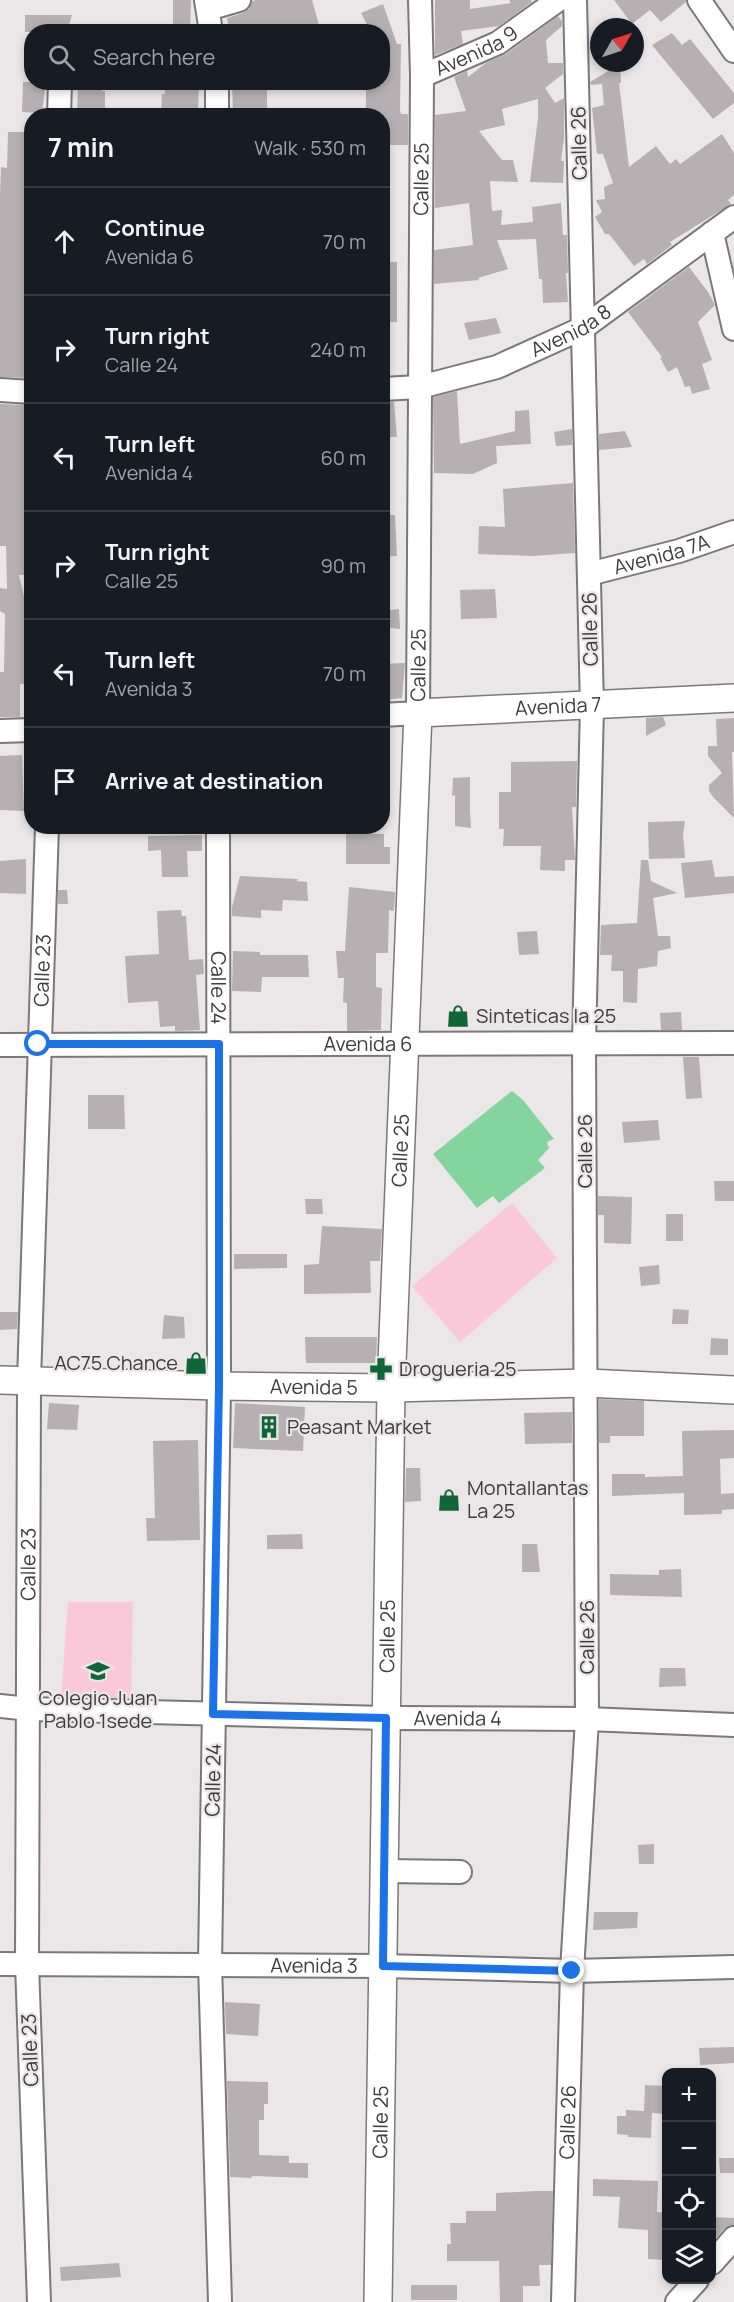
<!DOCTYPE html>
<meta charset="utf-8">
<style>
body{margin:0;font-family:Manrope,sans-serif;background:#242831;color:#f1f3f6}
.controls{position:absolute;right:18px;bottom:18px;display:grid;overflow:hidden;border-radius:12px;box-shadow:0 3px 9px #0003}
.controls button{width:54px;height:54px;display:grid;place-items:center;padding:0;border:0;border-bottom:2px solid #363941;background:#171b24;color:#f1f3f6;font:30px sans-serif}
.compass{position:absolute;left:590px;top:18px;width:54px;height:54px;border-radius:50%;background:#171b24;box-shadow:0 3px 9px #0003;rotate:51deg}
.stop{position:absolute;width:18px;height:18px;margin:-14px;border:4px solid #1a73e8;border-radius:50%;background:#fff}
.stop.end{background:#1a73e8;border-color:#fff;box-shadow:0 2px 6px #0008}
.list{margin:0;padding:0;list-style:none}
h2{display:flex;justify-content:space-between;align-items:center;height:78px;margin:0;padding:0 24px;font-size:26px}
h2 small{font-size:20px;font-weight:400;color:#9ea1a6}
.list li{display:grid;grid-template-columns:39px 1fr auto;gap:18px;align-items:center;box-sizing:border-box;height:108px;padding:0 24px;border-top:2px solid #363941}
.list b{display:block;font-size:22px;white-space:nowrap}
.list p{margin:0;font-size:20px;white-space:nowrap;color:#9ea1a6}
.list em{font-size:20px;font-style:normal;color:#9ea1a6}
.icon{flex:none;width:33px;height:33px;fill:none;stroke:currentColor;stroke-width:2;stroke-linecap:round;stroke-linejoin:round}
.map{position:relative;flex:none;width:734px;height:2302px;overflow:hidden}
.search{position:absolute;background:#171b24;box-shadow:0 3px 9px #0003;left:24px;top:24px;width:366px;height:66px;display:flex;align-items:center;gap:15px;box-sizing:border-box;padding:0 21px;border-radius:24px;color:#9ea1a6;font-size:22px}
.panel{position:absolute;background:#171b24;box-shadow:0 3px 9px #0003;left:24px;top:108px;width:366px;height:726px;border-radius:24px}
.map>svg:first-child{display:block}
.green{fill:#f9c9da}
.water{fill:#83d49d}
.building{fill:#b6b0b2}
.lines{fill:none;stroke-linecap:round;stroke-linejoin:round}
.minor-casing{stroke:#7c7779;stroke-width:26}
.tertiary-casing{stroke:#7c7779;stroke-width:30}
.minor{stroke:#fff;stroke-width:22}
.tertiary{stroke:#fff;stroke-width:27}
.route{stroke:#1a73e8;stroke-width:8}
.labels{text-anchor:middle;stroke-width:4.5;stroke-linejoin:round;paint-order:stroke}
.street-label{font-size:20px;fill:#3e3c3d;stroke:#ebe6e7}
.poi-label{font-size:20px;fill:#3e3c3d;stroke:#ebe6e7;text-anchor:start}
</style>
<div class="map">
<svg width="734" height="2302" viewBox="0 0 734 2302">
<rect width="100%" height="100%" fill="#ebe6e7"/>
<path class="green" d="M512 1203 557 1258 460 1342 412 1286Z
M68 1602H133L131 1701 61 1697Z"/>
<path class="water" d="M512 1091 523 1100 554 1139 547 1142 549 1148 538 1160 545 1168 499 1203 493 1196 477 1208 433 1154Z"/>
<path class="building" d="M173 0H191L190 32H173Z
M256 0H312L321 32H276V27L260 32H230L227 18 243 13 249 9 252 1Z
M435 0H470V9L511 3 509 0H531L532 2 499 26 461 31 463 44 435 55Z
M614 0H686V2L661 22 650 10 632 24Z
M383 4 397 44H401L400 110 401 114H408V145H382V116H366V85H382V32H371L361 13Z
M25 15H72L67 32H25Z
M558 16 562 21V26L546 40 548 63H563V74L545 88 555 103 564 98V138L561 161H564L563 183 530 182 538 118V99L502 109 505 125 479 131 502 160H513L518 182 490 181 492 211 502 210 501 225 533 222 532 207 561 203 563 235H567L568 273H566L568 302 543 303 542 279H539L536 239 497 240 508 269 478 278 479 280 434 284V250L473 245 469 203 435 208V115L466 111 454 77 467 71 468 77 486 63 506 54Z
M672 33 682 45 690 39 734 93V103L713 119 652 45Z
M620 64 621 83H619L629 167 656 146 670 164 676 159 680 164 722 134 734 153V195L728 200 731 204 670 242 672 245 647 264 644 259 634 266 609 234H605L595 217 602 212 596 200 605 199 604 187 613 183 603 154H597L592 108 604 105 602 84 591 85 590 82Z
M23 82H46L42 113 22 112Z
M78 82H102V91H105V116H77Z
M165 82H199L198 116H161L162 94H165Z
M232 82H267V116H233Z
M8 132H32V378L0 377V197L1 167 7 168Z
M382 262H397V322H382Z
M689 267 708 292 715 305 698 322 712 360 702 364 710 389 692 394 690 386 685 387 677 367 668 372 660 358 662 357 628 312Z
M496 318 501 333 469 340 464 323Z
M457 391 460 444 515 431V411L529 410 531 444 496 446 497 463 473 474 434 473 433 397Z
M382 402H394L397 437H382Z
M0 404 32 405 29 514 32 575H19L27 609 26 658H30V684H20V717H0V672H4L5 614 0 611V588L7 589 6 546H0Z
M572 429V445L556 446 554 432Z
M625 431 632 447 599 450V434Z
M573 483 575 553 533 556 478 554 479 526 505 527 503 489Z
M382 515H395L397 556 382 557Z
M495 589 497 618 461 619 460 590Z
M399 609 400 629 383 627 382 611Z
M405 663 402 698 382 700V664Z
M663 717 666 725 646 736V718Z
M734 718V752H732L734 818 713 797 709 791V785L722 773 708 756V746H717L716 719Z
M22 755 24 811 0 810V756Z
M577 761 576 807H572L575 860H565V871L540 870 541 846H503L504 829H499V792H511V762Z
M470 777V810L471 828 455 826V795L452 796 453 778Z
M685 821 683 834 685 858 649 859 648 822Z
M346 833 384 834V847H390V864H346Z
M202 835V851H187L188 877H162L161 850 148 851V836Z
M26 859V894L0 893V861Z
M641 860H648L651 881 677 893 653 898 658 936H670L671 948 658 951 657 966 638 969 637 1003 623 1002V971H611L612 955H600L601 925 637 923Z
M712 860 715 877 734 876V893L685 898 681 863Z
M240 876 298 879 297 881 307 882 308 901 283 900 282 911 261 910V918L232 916V907Z
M349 887 395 892 394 911 389 910 388 953H376V987L382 988 381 1030 347 1031V1003L343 1002 344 978H338L336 951H345Z
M58 890H67L68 904H58Z
M181 910 182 916H186L189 960 203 959 204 974 196 975 200 1030 175 1031V1026L160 1027 158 1001 128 1003 125 956 159 954 157 911Z
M537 931 539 954 519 955 517 932Z
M233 951 260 952V955H308L309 977H262L261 992 232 991Z
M681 1012 682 1030H661L660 1013Z
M683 1057H699L702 1098 686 1099Z
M88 1095H124L125 1129H88Z
M658 1120 660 1140 624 1143 622 1122Z
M714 1181H734V1201H715Z
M598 1196 632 1197 631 1244 604 1243V1215H598Z
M305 1199H322L323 1214H306Z
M666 1214H683V1241H666Z
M322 1226 382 1229 380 1261H370L371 1293 304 1294V1265L319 1264Z
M234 1254H287V1268L234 1269Z
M659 1265 660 1284 641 1286 639 1267Z
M673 1309 689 1310 688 1324H672Z
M0 1312H18L17 1329 0 1330Z
M164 1315 184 1317 185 1338 162 1339Z
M305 1337H377L376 1363H306Z
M711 1338 728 1339V1355H710Z
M599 1399 644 1401V1436H610V1443H599Z
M49 1403 79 1405 77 1430 47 1429Z
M235 1403 305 1407 303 1451 233 1448Z
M572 1412V1443L525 1444 524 1413Z
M734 1430V1458L720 1459 721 1494 734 1493V1509L722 1510V1514L684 1515V1493L612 1496V1474H645V1477L683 1476 682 1431Z
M198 1440 200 1540 147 1541 146 1518H155L153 1441Z
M406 1468H420L421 1501 405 1502Z
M302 1534 303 1549H267V1535Z
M522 1544H537L540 1572H522Z
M681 1569 682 1597 610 1595V1574L659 1575V1570Z
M660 1668H685L686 1686 659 1687Z
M654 1844V1864H639L638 1845Z
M594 1912H638L637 1928 593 1930Z
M225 2002 260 2004 258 2036 226 2034Z
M734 2047V2063L700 2065 699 2048Z
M227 2081 268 2082V2104H264V2120H259V2155L289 2156V2163H308V2178L252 2176 251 2178 230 2177Z
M645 2085 666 2086V2114L652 2113 651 2138 628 2137V2135L617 2134V2116H626V2110L644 2111Z
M719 2158H734V2173H720Z
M593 2179 658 2181 657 2212 666 2213V2260L648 2259V2230L618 2228 620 2197 593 2196Z
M537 2191H553L551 2265H539L540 2286H523V2302H500L499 2261H447V2244H451L450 2223H466V2211H496V2193Z
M711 2217 734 2218V2225L724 2229 717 2237H711Z
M119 2263 121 2277 61 2281 60 2267Z
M411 2285H457V2300H411Z"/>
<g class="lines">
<g class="minor-casing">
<g id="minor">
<path d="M206 0 211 32"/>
<path d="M699 0 734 51"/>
<path d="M208 9 239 0"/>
<path id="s1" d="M422 76 498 43 558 0"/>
<path d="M217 82V116"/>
<path d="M59 116 60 82"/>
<path d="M712 233 734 329"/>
<path id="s2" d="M382 389 420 387 497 367 583 328 734 217"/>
<path d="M0 390 32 392"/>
<path id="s3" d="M589 574 679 551 734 532"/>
<path id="s4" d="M382 715 418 713 422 76 420 0"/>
<path d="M0 731 32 730"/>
<path id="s5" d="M218 826 219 1386 210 1964 220 2302"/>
<path id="s6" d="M0 1045 734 1043"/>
<path id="s7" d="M0 1706 29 1709 386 1718 587 1719 734 1725"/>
<path d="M384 1871 460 1872"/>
<path id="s8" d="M0 1964 383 1966 572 1971 734 1967"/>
<path d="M712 2263 734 2238"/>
<path id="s9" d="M39 2302 27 1964 29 1381 47 826"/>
<path id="s10" d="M563 2302 572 1971 587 1719 584 1043 592 706 575 0"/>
<path d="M677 2302 697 2280"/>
</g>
</g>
<g class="tertiary-casing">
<g id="tertiary">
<path id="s11" d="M0 1380 219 1386 391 1388 587 1383 734 1390"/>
<path id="s12" d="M378 2302 391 1388 418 713 734 698"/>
</g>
</g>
<use href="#minor" class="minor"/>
<use href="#tertiary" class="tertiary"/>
</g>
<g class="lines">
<path class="route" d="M38 1044H219V1386L213 1714 386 1718 383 1966 572 1971"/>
</g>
<defs>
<g id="shop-bare" transform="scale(1.8)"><path d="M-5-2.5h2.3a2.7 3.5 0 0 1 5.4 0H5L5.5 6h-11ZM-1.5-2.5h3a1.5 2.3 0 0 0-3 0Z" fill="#116638" stroke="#ebe6e7" stroke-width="2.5" paint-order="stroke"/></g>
<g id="pharmacy-bare" transform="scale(1.8)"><path d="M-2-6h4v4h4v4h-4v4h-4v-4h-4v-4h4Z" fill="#116638" stroke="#ebe6e7" stroke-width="2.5" paint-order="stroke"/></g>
<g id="building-bare" transform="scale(1.8)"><path d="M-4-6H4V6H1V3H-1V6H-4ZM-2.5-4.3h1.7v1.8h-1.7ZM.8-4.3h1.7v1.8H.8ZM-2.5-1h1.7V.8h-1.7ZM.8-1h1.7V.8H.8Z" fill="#116638" stroke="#ebe6e7" stroke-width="2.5" paint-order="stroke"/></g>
<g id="school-bare" transform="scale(1.8)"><path d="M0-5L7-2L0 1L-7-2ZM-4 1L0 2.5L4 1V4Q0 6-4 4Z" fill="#116638" stroke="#ebe6e7" stroke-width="2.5" paint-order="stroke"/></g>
</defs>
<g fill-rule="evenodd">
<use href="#shop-bare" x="458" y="1016"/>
<use href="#shop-bare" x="196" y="1363"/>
<use href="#pharmacy-bare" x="381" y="1369"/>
<use href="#building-bare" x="269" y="1427"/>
<use href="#shop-bare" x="449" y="1500"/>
<use href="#school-bare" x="98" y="1671"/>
</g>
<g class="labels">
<g class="street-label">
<text dy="7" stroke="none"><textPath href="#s1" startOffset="60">Avenida 9</textPath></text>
<text transform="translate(579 143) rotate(-91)" y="7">Calle 26</text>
<text dy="7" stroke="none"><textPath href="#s4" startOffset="570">Calle 25</textPath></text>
<text dy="7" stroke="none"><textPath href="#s2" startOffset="200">Avenida 8</textPath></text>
<text dy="7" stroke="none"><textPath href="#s3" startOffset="75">Avenida 7A</textPath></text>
<text transform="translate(590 629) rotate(-91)" y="7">Calle 26</text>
<text dy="7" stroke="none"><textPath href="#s4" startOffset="84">Calle 25</textPath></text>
<text dy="7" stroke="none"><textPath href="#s12" startOffset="1730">Avenida 7</textPath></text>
<text dy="7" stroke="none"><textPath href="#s9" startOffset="1332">Calle 23</textPath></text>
<text dy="7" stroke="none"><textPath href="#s5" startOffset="162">Calle 24</textPath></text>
<text dy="7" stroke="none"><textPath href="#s6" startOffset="368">Avenida 6</textPath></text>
<text dy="7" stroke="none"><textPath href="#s12" startOffset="1152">Calle 25</textPath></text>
<text transform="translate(585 1151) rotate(-90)" y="7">Calle 26</text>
<text dy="7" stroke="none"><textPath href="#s11" startOffset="314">Avenida 5</textPath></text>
<text dy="7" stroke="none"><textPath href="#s9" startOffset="738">Calle 23</textPath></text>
<text dy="7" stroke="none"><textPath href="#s12" startOffset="666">Calle 25</textPath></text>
<text transform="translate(587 1637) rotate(-90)" y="7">Calle 26</text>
<text dy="7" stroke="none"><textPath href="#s7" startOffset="458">Avenida 4</textPath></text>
<text transform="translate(213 1780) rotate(-89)" y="7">Calle 24</text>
<text dy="7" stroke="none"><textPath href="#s8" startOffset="314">Avenida 3</textPath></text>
<text transform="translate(30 2050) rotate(-92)" y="7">Calle 23</text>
<text dy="7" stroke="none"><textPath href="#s12" startOffset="180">Calle 25</textPath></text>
<text dy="7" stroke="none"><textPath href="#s10" startOffset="180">Calle 26</textPath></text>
</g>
<g class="poi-label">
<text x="476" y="1023">Sinteticas la 25</text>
<text x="178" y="1370" text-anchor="end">AC75 Chance</text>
<text x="399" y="1376">Drogueria 25</text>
<text x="287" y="1434">Peasant Market</text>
<text x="467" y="1495">Montallantas<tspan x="467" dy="23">La 25</tspan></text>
<text x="98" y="1705" text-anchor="middle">Colegio Juan<tspan x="98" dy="23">Pablo 1sede</tspan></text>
</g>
</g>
</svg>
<div class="controls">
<button>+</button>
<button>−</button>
<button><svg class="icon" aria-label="locate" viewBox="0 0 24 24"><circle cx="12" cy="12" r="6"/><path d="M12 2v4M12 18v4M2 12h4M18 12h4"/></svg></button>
<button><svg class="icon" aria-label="layers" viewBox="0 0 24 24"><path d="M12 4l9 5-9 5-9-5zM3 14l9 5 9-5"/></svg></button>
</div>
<svg class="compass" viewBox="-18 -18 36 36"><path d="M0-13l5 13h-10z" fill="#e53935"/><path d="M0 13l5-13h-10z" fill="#9ea1a6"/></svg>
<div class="stop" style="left:38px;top:1044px"></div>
<div class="stop end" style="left:572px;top:1971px"></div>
<div class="search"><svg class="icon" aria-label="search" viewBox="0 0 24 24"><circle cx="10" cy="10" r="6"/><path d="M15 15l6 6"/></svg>Search here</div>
<section class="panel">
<h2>7 min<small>Walk · 530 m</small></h2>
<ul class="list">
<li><svg class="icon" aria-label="ahead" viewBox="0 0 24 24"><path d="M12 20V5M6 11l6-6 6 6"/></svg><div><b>Continue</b><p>Avenida 6</p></div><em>70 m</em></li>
<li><svg class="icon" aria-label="right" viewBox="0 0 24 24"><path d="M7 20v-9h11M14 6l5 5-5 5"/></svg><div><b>Turn right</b><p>Calle 24</p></div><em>240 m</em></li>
<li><svg class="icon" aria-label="left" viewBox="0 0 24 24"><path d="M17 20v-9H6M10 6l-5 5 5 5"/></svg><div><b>Turn left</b><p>Avenida 4</p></div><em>60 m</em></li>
<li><svg class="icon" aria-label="right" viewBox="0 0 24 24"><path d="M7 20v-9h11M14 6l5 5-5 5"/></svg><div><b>Turn right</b><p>Calle 25</p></div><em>90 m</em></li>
<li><svg class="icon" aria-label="left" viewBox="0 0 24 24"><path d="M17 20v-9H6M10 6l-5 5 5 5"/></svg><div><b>Turn left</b><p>Avenida 3</p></div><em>70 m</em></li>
<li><svg class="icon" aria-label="arrive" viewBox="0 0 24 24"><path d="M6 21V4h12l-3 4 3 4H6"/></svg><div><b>Arrive at destination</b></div></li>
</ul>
</section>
</div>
